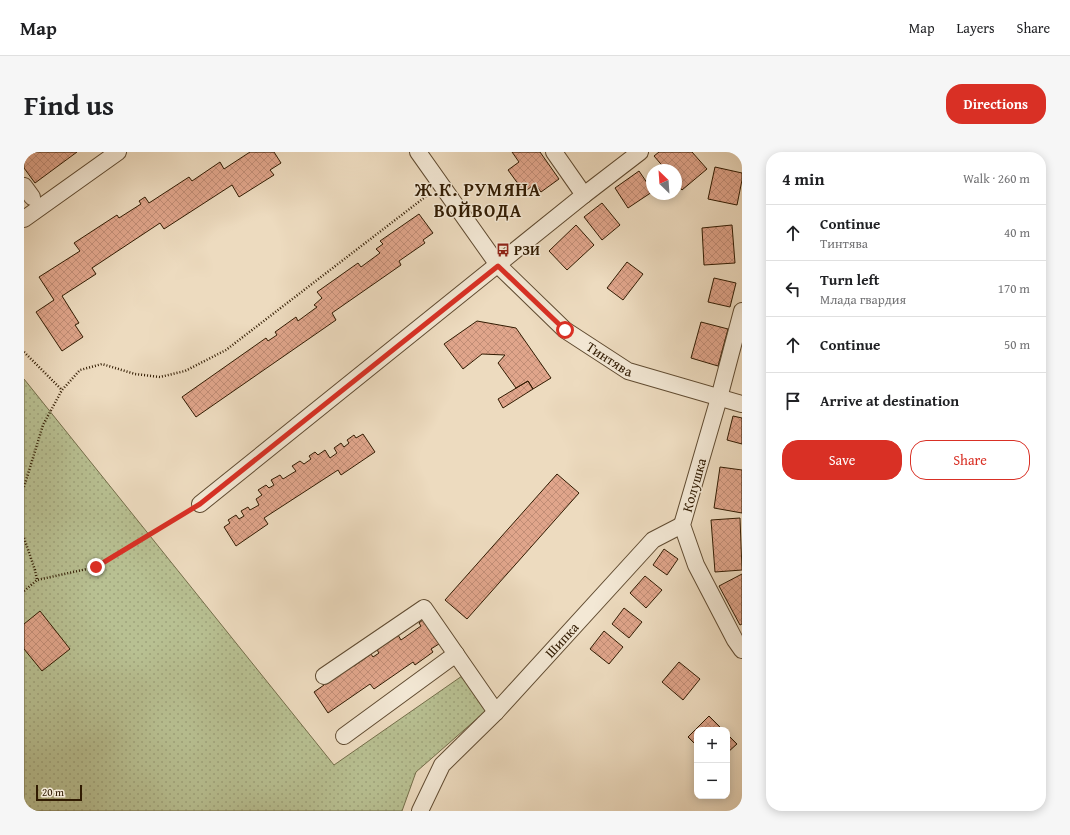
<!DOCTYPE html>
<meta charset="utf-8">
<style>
body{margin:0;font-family:"Gentium Book Plus",serif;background:#f6f6f6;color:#202124}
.controls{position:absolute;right:12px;bottom:12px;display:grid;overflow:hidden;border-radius:8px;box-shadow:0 2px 10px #0003}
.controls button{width:36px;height:36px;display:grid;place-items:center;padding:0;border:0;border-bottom:1px solid #e0e0e0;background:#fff;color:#202124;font:20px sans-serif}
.compass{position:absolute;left:622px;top:12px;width:36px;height:36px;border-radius:50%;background:#fff;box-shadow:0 2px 10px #0003;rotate:335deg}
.scale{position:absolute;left:12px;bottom:10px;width:46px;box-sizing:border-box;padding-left:4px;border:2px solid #311b02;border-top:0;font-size:11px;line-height:14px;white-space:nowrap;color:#311b02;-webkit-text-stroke:3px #f3e8d5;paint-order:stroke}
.stop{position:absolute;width:12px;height:12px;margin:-9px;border:3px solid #d93025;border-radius:50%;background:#fff}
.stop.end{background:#d93025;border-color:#fff;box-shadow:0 1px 4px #0008}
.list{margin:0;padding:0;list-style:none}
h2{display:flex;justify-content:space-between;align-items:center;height:52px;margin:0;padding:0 16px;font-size:17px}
h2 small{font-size:13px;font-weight:400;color:#757577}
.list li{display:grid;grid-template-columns:26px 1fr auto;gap:12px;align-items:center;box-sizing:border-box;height:56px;padding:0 16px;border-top:1px solid #e0e0e0}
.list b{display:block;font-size:15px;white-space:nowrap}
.list p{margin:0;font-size:13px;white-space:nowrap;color:#757577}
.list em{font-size:13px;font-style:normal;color:#757577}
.actions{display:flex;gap:8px;padding:12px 16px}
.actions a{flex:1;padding:9px 0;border:1px solid #d93025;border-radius:16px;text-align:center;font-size:14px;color:#d93025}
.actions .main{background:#d93025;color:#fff}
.icon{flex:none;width:22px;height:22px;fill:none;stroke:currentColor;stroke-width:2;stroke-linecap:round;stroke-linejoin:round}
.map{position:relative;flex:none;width:718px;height:659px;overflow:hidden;border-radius:16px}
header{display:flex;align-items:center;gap:24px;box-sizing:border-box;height:56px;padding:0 20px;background:#fff;border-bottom:1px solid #e0e0e0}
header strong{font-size:19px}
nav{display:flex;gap:22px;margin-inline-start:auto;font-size:14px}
.intro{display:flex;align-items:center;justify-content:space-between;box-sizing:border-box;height:96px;padding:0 24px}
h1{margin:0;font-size:28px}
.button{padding:10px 18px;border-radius:16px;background:#d93025;color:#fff;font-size:14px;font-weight:700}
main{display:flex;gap:24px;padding:0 24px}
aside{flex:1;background:#fff;border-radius:16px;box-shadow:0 2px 10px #0003}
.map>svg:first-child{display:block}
.grass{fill:url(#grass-dots);stroke:#746e4a}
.building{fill:url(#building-cross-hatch);stroke:#311b02}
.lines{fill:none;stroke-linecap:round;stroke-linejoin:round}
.minor-casing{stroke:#604b31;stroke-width:18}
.path{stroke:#311b02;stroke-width:2.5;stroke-dasharray:1 2;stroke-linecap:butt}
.minor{stroke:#f3e8d5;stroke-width:16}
.route{stroke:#d93025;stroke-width:5}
.labels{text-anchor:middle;stroke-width:3;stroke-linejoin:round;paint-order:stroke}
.poi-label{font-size:14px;font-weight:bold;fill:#311b02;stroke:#f3e8d5;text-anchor:start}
.street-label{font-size:14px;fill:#311b02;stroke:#f3e8d5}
.district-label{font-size:18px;font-weight:bold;letter-spacing:1px;fill:#311b02;stroke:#f3e8d5}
</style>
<header>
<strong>Map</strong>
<nav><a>Map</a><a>Layers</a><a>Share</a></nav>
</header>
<div class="intro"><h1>Find us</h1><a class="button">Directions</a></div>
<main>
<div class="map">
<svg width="718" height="659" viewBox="0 0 718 659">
<defs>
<pattern id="grass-dots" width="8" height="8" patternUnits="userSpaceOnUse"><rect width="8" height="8" fill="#b8c092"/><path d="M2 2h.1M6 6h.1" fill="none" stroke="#9fa47c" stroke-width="1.8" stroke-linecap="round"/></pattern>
<pattern id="building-cross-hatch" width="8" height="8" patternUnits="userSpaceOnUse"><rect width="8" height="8" fill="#e0a58b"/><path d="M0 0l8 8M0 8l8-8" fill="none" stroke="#c18d76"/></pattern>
</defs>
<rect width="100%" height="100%" fill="#eddbbf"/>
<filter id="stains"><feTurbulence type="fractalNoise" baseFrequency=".005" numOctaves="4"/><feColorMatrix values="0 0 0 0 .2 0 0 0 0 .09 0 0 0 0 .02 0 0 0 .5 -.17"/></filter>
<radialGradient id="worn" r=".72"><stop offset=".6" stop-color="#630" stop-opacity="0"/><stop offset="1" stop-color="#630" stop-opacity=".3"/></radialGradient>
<path class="grass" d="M0 227 310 613 438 524 464 557 392 620 378 659H0Z"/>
<path class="building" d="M0 0H53L11 31 0 16Z
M226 0H250L257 11 246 18 250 23 215 45 208 33 140 77 136 71 68 116 72 122 38 144 55 171 51 173 59 185 38 199 12 160 30 148 15 125 56 99 50 91 93 63 95 66 117 52 115 49 121 45 125 51 165 25 168 29 196 10 200 17Z
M488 0H516L535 27 517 40 511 32 500 40 484 18 495 10Z
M635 0H668L683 17 658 38 652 31V18H642L630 4Z
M691 15 718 21V28L713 53 684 47Z
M615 19 628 38V40L604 56 591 36Z
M578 51 596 73 578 88 560 65Z
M395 62 409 81 399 88 401 91 375 109 377 113 308 161 312 168 172 265 158 245 242 186 244 189 253 183 251 180 272 165 274 169 293 155 290 153 298 146 293 140 334 111 337 115 356 101 352 97 359 92 356 89Z
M552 73 570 93 543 118 525 99Z
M708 73 711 111 680 113 678 76Z
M603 110 619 122 599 148 583 136Z
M690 126 712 131 706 155 684 150Z
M453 169 492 176 527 226 509 237 504 229 492 236 474 211 481 203 458 202 439 217 420 192Z
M677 170 704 177 694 214 667 206Z
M504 229 509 237 479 256 474 247Z
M709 264 718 266V292L703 288Z
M339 282 351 300 317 323 314 318 240 366 244 372 212 394 200 375 206 371 204 368 212 363 215 367 220 364 217 359 224 355 226 358 235 353 232 347 238 343 234 338 242 333 245 336 250 333 247 328 256 323 259 327 272 319 268 314 276 309 280 312 287 307 285 304 291 300 294 303 301 298 306 306 313 301 310 296 317 291 320 295 325 291 323 288 330 283 332 286Z
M696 315 718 318V361L690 356Z
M533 322 555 341 443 467 421 448Z
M716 366 718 418 691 420 687 368Z
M640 397 654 407 643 423 629 413Z
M718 422V472L716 473 695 434Z
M621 424 638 438 622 456 606 441Z
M600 456 618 470 605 486 588 472Z
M16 459 46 497 18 519 0 497V472Z
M401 466 418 490 407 497 409 500 391 513 389 510 350 537 346 532 304 561 290 540 300 533 298 530 327 510 330 514 347 502 349 505 355 501 353 498 374 483 377 488 397 474 395 471Z
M580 479 599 495 585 512 566 497Z
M655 510 676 527 659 548 638 530Z
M685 564 699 578H673V594L664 585Z
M703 582 713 592 703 601Z"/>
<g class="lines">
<g class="minor-casing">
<g id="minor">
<path id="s1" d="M394 0 474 113 541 178 604 219 718 252"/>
<path d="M530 0 560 43"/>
<path d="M0 34 8 45"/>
<path d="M0 67 94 0"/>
<path d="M718 159 695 246 658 373 672 413 711 488 718 498"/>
<path d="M176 352 560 43 616 0"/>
<path id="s2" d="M300 524 400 456 472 560 629 388 658 373"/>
<path d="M320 584 432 502"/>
<path d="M396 659 418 613 472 560"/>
</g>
</g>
<path class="path" d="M0 200 38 238
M0 335 19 273 38 238 56 218 78 212 111 222 136 225 161 219 202 198 405 42
M0 386 11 418 13 428
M0 439 13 428 72 415 163 360"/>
<use href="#minor" class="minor"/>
</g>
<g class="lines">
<path class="route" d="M72 415 176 352 474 114 541 178"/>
</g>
<defs>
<g id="bus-bare" transform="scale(1.08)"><path d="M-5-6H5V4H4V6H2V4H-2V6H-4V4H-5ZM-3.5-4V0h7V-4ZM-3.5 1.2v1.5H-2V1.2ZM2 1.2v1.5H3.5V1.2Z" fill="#8f2418" stroke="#f3e8d5" stroke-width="2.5" paint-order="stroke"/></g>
</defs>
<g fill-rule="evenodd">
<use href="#bus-bare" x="479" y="98"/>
</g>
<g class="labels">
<g class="poi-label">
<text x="490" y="103">РЗИ</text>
</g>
<g class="street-label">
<text dy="5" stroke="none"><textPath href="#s1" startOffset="285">Тинтява</textPath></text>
<text transform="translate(670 333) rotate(-74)" y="5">Колушка</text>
<text dy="5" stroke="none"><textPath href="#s2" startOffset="345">Шипка</textPath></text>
</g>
<g class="district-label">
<text x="454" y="44">Ж.К. РУМЯНА<tspan x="454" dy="21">ВОЙВОДА</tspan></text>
</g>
</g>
<rect width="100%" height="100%" filter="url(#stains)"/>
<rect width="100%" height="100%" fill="url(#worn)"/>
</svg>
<div class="controls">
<button>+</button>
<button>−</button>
</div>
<svg class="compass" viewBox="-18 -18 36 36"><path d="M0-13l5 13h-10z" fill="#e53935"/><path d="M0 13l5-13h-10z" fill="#757577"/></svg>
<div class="scale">20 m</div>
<div class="stop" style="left:541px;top:178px"></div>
<div class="stop end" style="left:72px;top:415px"></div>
</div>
<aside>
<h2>4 min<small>Walk · 260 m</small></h2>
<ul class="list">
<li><svg class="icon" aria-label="ahead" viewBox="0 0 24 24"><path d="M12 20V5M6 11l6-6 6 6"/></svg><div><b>Continue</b><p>Тинтява</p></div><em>40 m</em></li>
<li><svg class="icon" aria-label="left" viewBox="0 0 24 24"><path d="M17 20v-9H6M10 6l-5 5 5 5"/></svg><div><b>Turn left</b><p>Млада гвардия</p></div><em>170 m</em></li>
<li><svg class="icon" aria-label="ahead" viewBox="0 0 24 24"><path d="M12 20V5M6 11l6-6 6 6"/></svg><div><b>Continue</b></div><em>50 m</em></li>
<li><svg class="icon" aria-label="arrive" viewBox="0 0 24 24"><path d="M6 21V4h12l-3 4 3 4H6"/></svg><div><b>Arrive at destination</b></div></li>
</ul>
<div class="actions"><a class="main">Save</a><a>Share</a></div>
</aside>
</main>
